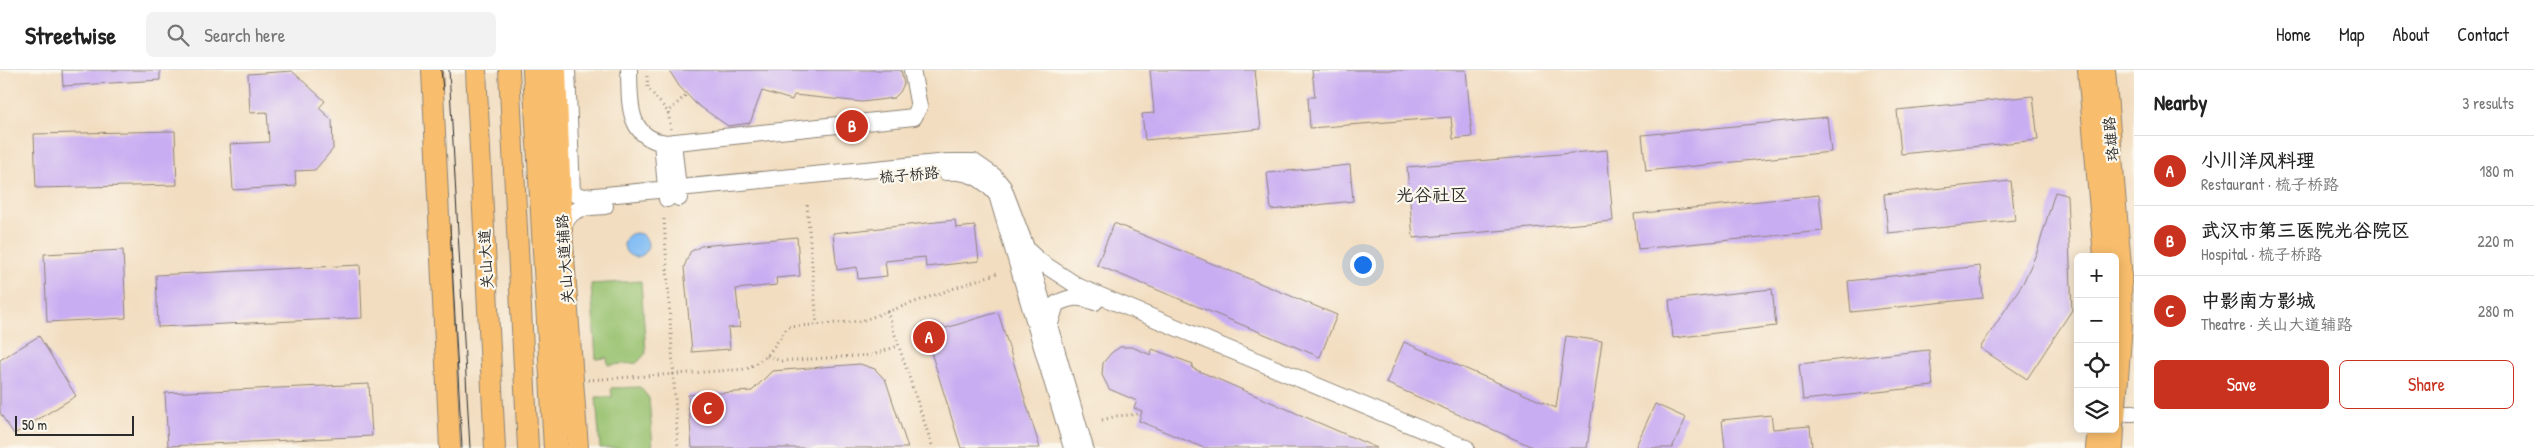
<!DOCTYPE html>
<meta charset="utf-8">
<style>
body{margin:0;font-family:"Patrick Hand","LXGW WenKai TC",sans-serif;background:#f2f2f2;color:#222}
.controls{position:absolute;right:15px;bottom:15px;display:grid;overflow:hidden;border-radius:8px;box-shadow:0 2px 12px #0003}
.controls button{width:45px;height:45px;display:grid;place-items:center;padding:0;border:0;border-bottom:1px solid #e0e0e0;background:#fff;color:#222;font:25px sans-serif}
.scale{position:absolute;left:15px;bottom:12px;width:119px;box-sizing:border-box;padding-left:5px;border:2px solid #2b2b2b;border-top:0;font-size:14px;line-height:18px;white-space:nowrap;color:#2b2b2b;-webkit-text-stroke:4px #fbf7ec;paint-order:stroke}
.you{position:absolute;left:1362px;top:194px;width:18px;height:18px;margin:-12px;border:4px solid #fff;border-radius:50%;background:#1a73e8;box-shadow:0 0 0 8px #1a73e833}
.badge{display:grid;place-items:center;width:32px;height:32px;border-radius:50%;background:#c8321e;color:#fff;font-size:16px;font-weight:700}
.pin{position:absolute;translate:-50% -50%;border:2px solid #fff;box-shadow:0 1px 5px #0006}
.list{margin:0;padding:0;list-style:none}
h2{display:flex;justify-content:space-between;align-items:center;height:65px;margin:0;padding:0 20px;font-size:21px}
h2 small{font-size:16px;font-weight:400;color:#767676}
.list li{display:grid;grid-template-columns:32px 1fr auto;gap:15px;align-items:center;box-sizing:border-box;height:70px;padding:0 20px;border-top:1px solid #e0e0e0}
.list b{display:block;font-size:19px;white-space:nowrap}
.list p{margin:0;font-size:16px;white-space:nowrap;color:#767676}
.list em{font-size:16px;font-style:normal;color:#767676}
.actions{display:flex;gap:10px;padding:15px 20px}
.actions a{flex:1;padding:11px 0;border:1px solid #c8321e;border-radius:8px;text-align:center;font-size:18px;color:#c8321e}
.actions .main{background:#c8321e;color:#fff}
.icon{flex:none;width:28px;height:28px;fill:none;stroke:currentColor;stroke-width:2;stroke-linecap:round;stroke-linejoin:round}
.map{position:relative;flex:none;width:2134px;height:378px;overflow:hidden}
header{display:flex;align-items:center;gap:30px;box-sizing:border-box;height:70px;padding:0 25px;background:#fff;border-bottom:1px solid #e0e0e0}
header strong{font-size:24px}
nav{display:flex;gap:28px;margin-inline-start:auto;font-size:18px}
.search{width:350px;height:45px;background:#f2f2f2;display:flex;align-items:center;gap:12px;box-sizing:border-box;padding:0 18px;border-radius:8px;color:#767676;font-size:19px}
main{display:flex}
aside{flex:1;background:#fff}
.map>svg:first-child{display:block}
.green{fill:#97c16e;stroke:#61764c}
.water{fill:#82bdf4;stroke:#567490}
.building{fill:#c9adf2}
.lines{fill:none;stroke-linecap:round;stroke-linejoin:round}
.minor-casing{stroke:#8e8476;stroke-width:18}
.major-casing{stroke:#8e8476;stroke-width:22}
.highway-casing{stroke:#8e8476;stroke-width:26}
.path{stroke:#8e8476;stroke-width:3;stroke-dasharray:1 4;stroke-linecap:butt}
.minor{stroke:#fff;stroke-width:16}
.major{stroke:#f9be6d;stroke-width:20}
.highway{stroke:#f9be6d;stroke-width:24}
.tram{stroke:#2b2b2b;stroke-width:1}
.labels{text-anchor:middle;stroke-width:4.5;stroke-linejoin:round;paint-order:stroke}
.street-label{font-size:15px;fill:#2b2b2b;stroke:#fbf7ec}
.quarter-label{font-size:18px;fill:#2b2b2b;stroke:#fbf7ec}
</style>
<header>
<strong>Streetwise</strong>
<div class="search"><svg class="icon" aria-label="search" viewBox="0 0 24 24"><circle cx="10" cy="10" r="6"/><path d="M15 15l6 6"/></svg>Search here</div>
<nav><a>Home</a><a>Map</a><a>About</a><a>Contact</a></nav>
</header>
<main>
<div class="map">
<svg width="2134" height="378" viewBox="0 0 2134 378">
<rect width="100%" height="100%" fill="#fbf7ec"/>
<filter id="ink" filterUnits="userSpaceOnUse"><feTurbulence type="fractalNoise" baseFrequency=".02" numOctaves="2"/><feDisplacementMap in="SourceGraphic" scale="10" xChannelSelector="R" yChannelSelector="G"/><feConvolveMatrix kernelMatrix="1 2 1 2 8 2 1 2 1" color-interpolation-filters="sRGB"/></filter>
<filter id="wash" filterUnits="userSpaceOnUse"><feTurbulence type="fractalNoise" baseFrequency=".0096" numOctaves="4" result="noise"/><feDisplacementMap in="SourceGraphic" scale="20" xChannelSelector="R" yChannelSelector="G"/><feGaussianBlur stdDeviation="1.12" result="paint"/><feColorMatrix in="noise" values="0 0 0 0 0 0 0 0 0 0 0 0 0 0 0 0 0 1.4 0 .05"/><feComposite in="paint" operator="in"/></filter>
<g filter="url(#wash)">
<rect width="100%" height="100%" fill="#f2ddc0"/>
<path class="green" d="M641 211 646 283 637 293 608 295 607 288 596 289 591 214Z
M640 317 649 328 653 378H600L596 327H612L611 318Z"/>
<path class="water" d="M624 175a12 12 0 1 1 24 0a12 12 0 1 1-24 0Z"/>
<g id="blocks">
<path class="building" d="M62 0H160V10L63 16Z
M669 0H901L904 14 900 22 894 28 862 32 794 25 792 30 762 21 750 53 728 56 695 33 679 16Z
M1150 0H1255L1261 59 1145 70 1142 44 1154 43Z
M1312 0H1466L1472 67 1453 69 1451 47 1310 58 1308 27H1315Z
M292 1 325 31 319 38 332 50 333 79 315 100 295 101 296 116 233 120 230 74 269 72 267 42 250 43 248 4Z
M2033 26 2038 70 1901 84 1897 40Z
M1827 47 1831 82 1646 101 1642 65Z
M175 61 177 115 36 118 34 64Z
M1607 80 1613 151 1413 168 1407 97Z
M1350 95 1353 131 1271 140 1267 103Z
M2011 111 2015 150 1888 163 1884 124Z
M2055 122 2067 125 2072 240 2027 309 1980 278 2023 213 2037 182Z
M1819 125 1823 161 1638 179 1634 144Z
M955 150 956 158 975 156 979 191 926 197 925 187 885 191 887 206 858 209 857 197 837 200 833 163Z
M1114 153 1337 245 1320 287 1097 195Z
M797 167 800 206 776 208 777 215 736 219 740 257 728 258 730 279 692 282 684 197 690 182 701 176Z
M123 180 126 248 47 252 44 184Z
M360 195 362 248 158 257 156 205Z
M1980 196 1983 228 1851 242 1848 211Z
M1772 219 1776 256 1673 268 1669 230Z
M998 242 1040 378H961L931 282 920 279 914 268 917 257 922 253 934 252 946 258Z
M39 266 76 326 14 364 0 343V290Z
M1566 266 1602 271 1587 378H1535L1386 313 1404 272 1556 338Z
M1120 277H1132L1151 285 1152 279 1193 294 1192 298 1377 378H1204L1139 351 1142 341 1134 338 1137 331 1109 319 1102 305 1103 293 1111 283Z
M1929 280 1933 316 1803 330 1799 294Z
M860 294 875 299 886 311 908 378H692L688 325 752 321 772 301Z
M369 314 372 366 168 376 165 323Z
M1655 334 1686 348 1672 378H1635Z
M1771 345 1773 359 1810 356 1812 378H1725L1722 350Z"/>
</g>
</g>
<g filter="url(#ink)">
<use href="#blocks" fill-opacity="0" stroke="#8e8476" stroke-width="1"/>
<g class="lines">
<g class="minor-casing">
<path id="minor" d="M567 0 572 122
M629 0C630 31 626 68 666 73L914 47 919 37 912 0
M662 72 667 129
M673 72 679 128
M946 102C968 100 983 108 997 125L1072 378
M560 104C565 119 569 124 585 127L948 92H974L994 106 1003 117 1027 180 1085 378
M562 160C570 136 583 138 605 136
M1027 180 1039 191 1079 217 1466 378
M1049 257 1056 234C1071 226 1079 226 1095 232
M2115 343H2134"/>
</g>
<g class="major-casing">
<path id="major" d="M432 0 450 378
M476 0 495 378
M509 0 528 378
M556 0 562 160 578 378
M2088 0 2104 187
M2105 0 2121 197 2122 254 2115 348
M2096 378 2098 359
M2113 378 2114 359"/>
</g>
<g class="highway-casing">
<path id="highway" d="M535 0 556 378"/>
</g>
<path class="path" d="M647 6 648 18 668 42
M671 59 668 42 687 24
M807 135 817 255
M664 149 678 378
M887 241 933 378
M767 286 781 291 872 285 898 276
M588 310 747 299 767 286 788 257 861 251 1000 202
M1102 350 1117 346 1141 344"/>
<use href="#minor" class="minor"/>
<use href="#major" class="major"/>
<use href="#highway" class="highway"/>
<path class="tram" d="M441 0 443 20
M449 0 470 378
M450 155 462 378"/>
</g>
</g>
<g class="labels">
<g class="street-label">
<text transform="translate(2111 69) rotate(-95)" y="5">珞雄路</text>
<text transform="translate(909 105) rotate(-5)" y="5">梳子桥路</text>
<text transform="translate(486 189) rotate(-93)" y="5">关山大道</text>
<text transform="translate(565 189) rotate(-94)" y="5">关山大道辅路</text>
</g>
<g class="quarter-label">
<text x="1432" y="131">光谷社区</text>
</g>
</g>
</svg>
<div class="controls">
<button>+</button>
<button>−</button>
<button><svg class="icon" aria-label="locate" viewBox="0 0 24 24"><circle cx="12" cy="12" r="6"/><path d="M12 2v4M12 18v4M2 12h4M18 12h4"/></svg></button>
<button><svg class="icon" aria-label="layers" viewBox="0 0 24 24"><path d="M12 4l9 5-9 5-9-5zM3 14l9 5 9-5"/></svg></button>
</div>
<div class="scale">50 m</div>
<div class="you"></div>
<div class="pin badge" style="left:929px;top:267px">A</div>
<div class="pin badge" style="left:852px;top:56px">B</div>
<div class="pin badge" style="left:708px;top:338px">C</div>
</div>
<aside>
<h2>Nearby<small>3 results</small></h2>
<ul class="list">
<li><span class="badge">A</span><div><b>小川洋风料理</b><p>Restaurant · 梳子桥路</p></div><em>180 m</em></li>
<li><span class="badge">B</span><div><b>武汉市第三医院光谷院区</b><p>Hospital · 梳子桥路</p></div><em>220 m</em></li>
<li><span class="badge">C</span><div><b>中影南方影城</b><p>Theatre · 关山大道辅路</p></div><em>280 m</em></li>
</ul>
<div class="actions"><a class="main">Save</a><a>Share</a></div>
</aside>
</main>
